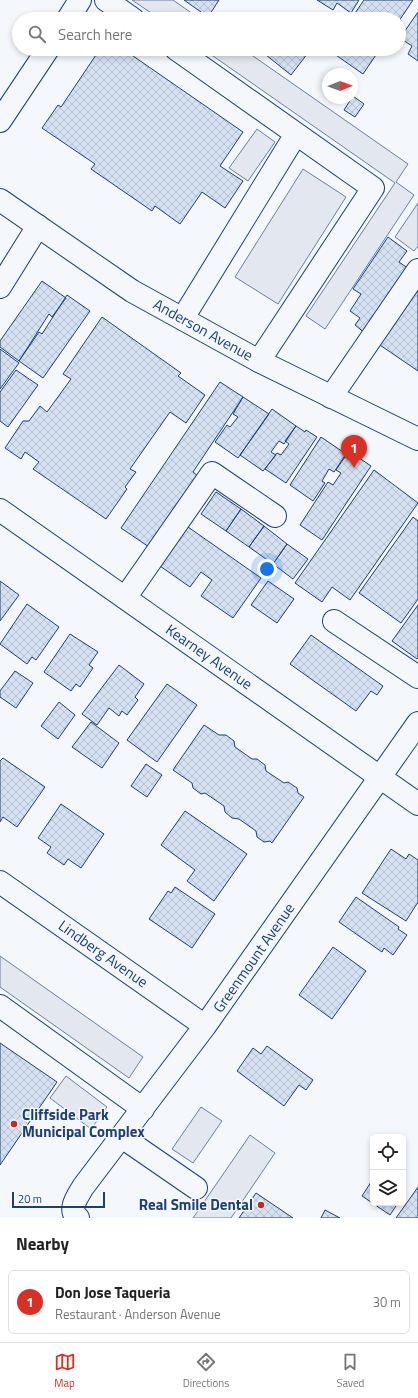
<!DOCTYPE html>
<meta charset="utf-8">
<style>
body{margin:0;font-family:"Titillium Web",sans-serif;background:#f2f2f2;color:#222}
.controls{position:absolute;right:12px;bottom:12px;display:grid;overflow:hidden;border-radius:6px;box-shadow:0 2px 6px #0003}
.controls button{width:36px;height:36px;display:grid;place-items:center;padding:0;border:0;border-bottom:1px solid #e0e0e0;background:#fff;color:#222;font:20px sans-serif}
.compass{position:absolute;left:322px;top:68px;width:36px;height:36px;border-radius:50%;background:#fff;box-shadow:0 2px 6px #0003;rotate:89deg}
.scale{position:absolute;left:12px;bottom:10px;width:93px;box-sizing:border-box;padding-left:4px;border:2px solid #1d3f73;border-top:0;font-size:11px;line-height:14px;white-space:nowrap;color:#1d3f73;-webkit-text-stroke:3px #f4f7fb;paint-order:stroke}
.you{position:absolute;left:267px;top:569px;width:14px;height:14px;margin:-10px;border:3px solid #fff;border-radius:50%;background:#1a73e8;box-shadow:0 0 0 6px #1a73e833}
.badge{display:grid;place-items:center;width:26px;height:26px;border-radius:50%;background:#d93025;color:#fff;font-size:13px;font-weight:700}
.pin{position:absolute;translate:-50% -33px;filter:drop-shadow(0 1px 2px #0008)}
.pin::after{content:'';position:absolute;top:21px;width:14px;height:12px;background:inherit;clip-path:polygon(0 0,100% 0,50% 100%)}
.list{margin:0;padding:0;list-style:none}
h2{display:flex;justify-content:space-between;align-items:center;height:52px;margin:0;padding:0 16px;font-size:17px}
h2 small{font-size:13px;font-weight:400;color:#767676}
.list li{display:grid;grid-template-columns:26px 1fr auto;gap:12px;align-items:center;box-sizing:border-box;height:64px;margin:0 8px 8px;padding:0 8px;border:1px solid #e0e0e0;border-radius:6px}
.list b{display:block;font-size:15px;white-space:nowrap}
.list p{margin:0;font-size:13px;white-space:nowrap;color:#767676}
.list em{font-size:13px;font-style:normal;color:#767676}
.icon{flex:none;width:22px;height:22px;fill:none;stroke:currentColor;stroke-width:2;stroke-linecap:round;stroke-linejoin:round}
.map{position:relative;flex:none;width:418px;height:1218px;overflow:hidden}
.search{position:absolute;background:#fff;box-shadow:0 2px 6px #0003;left:12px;right:12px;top:12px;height:44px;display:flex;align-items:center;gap:10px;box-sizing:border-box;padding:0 14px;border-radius:22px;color:#767676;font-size:15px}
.sheet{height:124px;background:#fff}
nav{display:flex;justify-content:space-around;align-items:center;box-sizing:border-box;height:56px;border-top:1px solid #e0e0e0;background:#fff;font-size:11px;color:#767676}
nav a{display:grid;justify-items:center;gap:2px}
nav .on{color:#d93025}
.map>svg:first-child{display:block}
.parking{fill:#e3e8f0;stroke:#687fa3}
.building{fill:url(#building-cross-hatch);stroke:#1d3f73}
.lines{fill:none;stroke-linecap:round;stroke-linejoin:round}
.minor-casing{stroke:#1d3f73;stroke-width:24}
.major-casing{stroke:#1d3f73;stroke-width:24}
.minor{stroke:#f4f7fb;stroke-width:22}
.major{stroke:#f4f7fb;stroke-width:22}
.poi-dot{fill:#c62828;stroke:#f4f7fb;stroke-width:1.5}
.labels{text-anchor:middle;stroke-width:3;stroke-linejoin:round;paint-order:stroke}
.street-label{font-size:15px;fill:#1d3f73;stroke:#f4f7fb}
.poi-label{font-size:15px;font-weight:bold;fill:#1d3f73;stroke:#f4f7fb;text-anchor:start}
</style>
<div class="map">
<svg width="418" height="1218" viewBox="0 0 418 1218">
<defs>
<pattern id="building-cross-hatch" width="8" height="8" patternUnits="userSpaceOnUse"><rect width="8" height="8" fill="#d5e0f0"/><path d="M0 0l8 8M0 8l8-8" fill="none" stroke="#b6c1d1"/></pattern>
</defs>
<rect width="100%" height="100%" fill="#f4f7fb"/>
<path class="parking" d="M132 0H173L200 19H160Z
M203 49H243L408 164 396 182 414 195 325 329 306 316 395 183Z
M257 129 275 142 248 181 229 168Z
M303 169 346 197 278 304 235 277Z
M418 203V246L414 251 395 237Z
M0 956 143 1057 129 1078 0 987Z
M66 1076 107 1107 91 1129 50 1098Z
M201 1107 222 1121 193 1163 172 1149Z
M250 1135 275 1153 231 1218H193Z"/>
<path class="building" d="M184 0H219L208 17Z
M317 0H359L351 13 337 3 333 10Z
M364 0H413L399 21V19H351Z
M418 12V61L408 54 412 46 400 38Z
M100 49H123L243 132 220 166 243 181 225 208 202 192 180 224 155 206 152 211 91 169 95 164 42 128 58 105 61 107Z
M271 49H311L291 75 266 55Z
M331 49H380L363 74 330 51Z
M353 96 364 104 355 117 344 110Z
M388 237 407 251 399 262 418 275V371L377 343 355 325 360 318 350 311 361 294 353 289Z
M42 281 66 298 52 317 49 314 19 361 0 347V341Z
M67 295 90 311 43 378 19 361 39 332 42 334Z
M102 317 181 373 178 376 205 395 186 423 170 412 130 469 136 472 125 487 127 489 106 519 33 469 39 462 25 452 21 459 5 448 23 421H29L40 406 47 412 71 379 63 374Z
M0 349 19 363 0 389Z
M16 370 38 385 8 427 0 421V392Z
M220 382 243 397 193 472 198 476 149 547 121 528Z
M243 397 269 414 238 458 215 442 227 425 230 427 238 417 233 414Z
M272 409 296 426 284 444 279 441 271 452 276 455 263 471 240 455Z
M296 426 305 432 306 430 317 437 286 483 265 469 277 453 281 455 289 444 285 441Z
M321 437 346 454 334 472 329 469 322 481 325 483 313 501 290 485Z
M349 451 371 466 322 540 300 525 328 482 333 485 341 473 336 470Z
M374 470 418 503 350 600 332 587 322 602 295 583Z
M216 492 241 509 226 531 201 514Z
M241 509 264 526 249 547 226 531Z
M413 517 418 521V599L401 623 359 593Z
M264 526 287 544 273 564 249 547Z
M188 527 261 578 233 618 201 596 212 580 201 572 190 587 160 566Z
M287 544 308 559 293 579 273 564Z
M0 581 19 595 0 621Z
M268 581 294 599 277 623 251 605Z
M27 604 59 627 36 660 32 657 27 664 0 644Z
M418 605V658L417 659 392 641Z
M70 634 98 652 89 665 93 668 80 687 76 684 71 691 44 672Z
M311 635 383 686 377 695 371 691 356 711 290 664Z
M119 665 144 684 135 697 138 700 127 715 122 711 119 716 109 708 97 725 82 714Z
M15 671 33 683 16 708 0 697V691Z
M167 684 197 705 157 762 127 740Z
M59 702 75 715 58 739 41 726Z
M91 722 119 743 102 768 72 747Z
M204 725 219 735H226L234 741 235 747 252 759H257L265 765 266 771 284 783 288 782 297 788 298 793 304 797 272 843 270 841 264 842 257 837 256 831 239 819 232 818 225 812 224 806 205 793 201 794 193 788 192 783 173 770Z
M3 758 45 787 17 827 3 817 0 822V761Z
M146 764 162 775 147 797 131 786Z
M61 804 104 834 81 868 68 859 64 865 47 853 51 847 38 838Z
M185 811 247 854 214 901 187 881 195 870 161 845Z
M391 849 406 859 409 854 418 860V902L406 921 362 893Z
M175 887 215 914 192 948 149 919 168 891 171 893Z
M356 897 399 927 398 929 407 935 393 955 384 948 382 952 339 922Z
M333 947 366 971 332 1019 299 995Z
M0 1043 57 1082 0 1165Z
M267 1046 313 1080 306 1090 299 1085 284 1106 237 1071 253 1048 261 1054Z
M373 1179V1203H398L390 1215 362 1196Z
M418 1187V1218H396Z
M256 1193 293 1218H239Z
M325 1210 340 1218H321Z"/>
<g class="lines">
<g class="minor-casing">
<path id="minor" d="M106 0 133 19
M68 19 80 0
M176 49 373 188 259 361
M0 121 48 49
M0 287 38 226
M183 318 296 134
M331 397 418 270
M0 510 418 804
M125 598 212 473 275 516
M334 621 418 677
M0 882 205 1026
M0 1006 143 1109
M122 1137 196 1188
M78 1218C67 1210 78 1196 83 1187L205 1026 418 723"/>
</g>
<g class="major-casing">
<path id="major" d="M0 200 132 291 259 361 418 439"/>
</g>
<use href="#minor" class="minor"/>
<use href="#major" class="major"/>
</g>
<g class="poi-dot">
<circle cx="14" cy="1124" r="4"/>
<circle cx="261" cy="1205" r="4"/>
</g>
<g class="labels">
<g class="street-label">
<text transform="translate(203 330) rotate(29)" y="5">Anderson Avenue</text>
<text transform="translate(209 657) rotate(35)" y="5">Kearney Avenue</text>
<text transform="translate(103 954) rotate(35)" y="5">Lindberg Avenue</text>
<text transform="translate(254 958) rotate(-55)" y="5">Greenmount Avenue</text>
</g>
<g class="poi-label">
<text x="22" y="1120">Cliffside Park<tspan x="22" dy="17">Municipal Complex</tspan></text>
<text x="253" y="1210" text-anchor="end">Real Smile Dental</text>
</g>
</g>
</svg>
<div class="controls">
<button><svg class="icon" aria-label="locate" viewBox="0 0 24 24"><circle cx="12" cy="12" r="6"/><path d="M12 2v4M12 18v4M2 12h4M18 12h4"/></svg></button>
<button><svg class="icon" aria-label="layers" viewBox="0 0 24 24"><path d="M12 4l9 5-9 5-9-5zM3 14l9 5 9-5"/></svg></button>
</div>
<svg class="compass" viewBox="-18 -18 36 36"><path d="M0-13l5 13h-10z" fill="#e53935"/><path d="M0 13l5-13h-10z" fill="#767676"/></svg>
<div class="scale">20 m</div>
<div class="you"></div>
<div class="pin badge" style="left:354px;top:468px">1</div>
<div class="search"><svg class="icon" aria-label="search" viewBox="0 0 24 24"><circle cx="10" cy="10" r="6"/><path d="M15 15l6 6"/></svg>Search here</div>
</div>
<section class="sheet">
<h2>Nearby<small></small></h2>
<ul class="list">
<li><span class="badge">1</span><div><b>Don Jose Taqueria</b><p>Restaurant · Anderson Avenue</p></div><em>30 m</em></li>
</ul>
</section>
<nav>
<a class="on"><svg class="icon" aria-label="map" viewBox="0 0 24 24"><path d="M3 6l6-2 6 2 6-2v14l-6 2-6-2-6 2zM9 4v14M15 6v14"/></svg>Map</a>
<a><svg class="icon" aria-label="directions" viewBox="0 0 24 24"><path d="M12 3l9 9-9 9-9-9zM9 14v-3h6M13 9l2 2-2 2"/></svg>Directions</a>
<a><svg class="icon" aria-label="saved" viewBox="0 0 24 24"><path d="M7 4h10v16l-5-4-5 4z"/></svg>Saved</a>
</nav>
